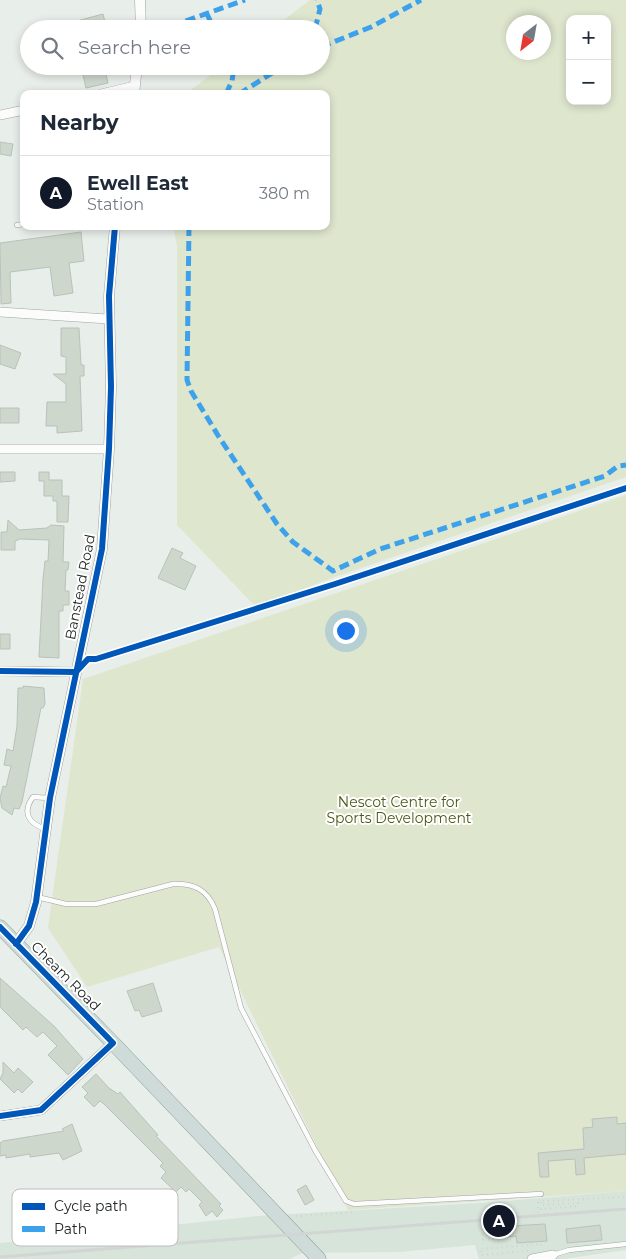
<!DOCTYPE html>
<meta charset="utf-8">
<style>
body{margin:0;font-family:Montserrat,sans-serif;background:#f2f2f3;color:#1f2937}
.controls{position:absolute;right:15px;top:15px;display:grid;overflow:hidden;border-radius:10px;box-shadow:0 2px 8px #0003}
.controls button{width:45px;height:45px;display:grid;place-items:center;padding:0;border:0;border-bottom:1px solid #e0e1e3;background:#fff;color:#1f2937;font:25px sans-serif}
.compass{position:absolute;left:506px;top:15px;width:45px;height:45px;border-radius:50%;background:#fff;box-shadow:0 2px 8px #0003;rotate:211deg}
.you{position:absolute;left:345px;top:630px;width:18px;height:18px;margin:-12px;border:4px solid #fff;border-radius:50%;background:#1a73e8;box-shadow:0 0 0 8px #1a73e833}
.badge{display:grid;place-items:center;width:32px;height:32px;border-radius:50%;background:#111827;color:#fff;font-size:16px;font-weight:700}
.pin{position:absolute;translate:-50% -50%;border:2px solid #fff;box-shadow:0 1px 5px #0006}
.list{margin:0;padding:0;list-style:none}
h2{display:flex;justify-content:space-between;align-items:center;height:65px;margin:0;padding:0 20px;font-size:21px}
h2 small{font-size:16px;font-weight:400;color:#747a83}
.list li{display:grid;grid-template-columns:32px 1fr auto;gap:15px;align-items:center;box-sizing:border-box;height:75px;padding:0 20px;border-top:1px solid #e0e1e3}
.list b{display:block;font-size:19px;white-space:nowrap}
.list p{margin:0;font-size:16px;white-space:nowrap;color:#747a83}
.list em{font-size:16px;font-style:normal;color:#747a83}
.icon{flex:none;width:28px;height:28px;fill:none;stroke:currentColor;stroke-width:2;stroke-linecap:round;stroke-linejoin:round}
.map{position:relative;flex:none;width:626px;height:1259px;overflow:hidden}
.search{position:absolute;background:#fff;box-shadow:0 2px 8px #0003;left:20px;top:20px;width:310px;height:55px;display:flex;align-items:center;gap:12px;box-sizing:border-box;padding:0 18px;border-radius:28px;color:#747a83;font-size:19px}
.panel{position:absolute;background:#fff;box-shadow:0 2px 8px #0003;left:20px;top:90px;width:310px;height:140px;border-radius:10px}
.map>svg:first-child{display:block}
.built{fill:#d6e4da}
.green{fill:#dee6ce;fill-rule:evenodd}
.building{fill:#cdd7cb;stroke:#bcc0bc}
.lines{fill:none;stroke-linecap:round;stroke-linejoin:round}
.service-casing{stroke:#9fa4a0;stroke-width:5.5}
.minor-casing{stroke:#9fa4a0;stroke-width:10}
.tertiary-casing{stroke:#9fa4a0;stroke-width:11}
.trunk-casing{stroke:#8fa29c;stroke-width:15}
.path{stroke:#d0d2d0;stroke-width:2;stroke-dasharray:1 4;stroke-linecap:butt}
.service{stroke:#fcfcfc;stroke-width:4.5}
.minor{stroke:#fcfcfc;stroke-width:9}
.tertiary{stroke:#fcfcfc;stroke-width:10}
.trunk{stroke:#cedbd8;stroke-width:14}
.rail{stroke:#d3d5d4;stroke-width:3}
.path-bridge{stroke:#d0d2d0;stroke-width:2;stroke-dasharray:1 4;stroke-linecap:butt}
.quiet{stroke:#3ea2eb;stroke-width:5;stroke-dasharray:10 5;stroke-linecap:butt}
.cycleway-casing{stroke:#fff;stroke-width:9}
.cycleway{stroke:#0057b8;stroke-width:6}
.labels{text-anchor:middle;stroke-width:4;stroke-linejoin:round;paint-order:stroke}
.street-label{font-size:14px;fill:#222724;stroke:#fff}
.park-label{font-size:14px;fill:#4e5a16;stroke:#fff}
.key{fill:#fff;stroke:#bdbebd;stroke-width:1}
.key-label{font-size:14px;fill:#222724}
</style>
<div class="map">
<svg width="626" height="1259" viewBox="0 0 626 1259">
<rect width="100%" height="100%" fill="#e8eee9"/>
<path class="built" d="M626 1191V1250L564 1259H479L475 1245 399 1252 302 1253 290 1259H0V1243L258 1216 480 1203Z"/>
<path class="green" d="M310 0H626V477L332 578 256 607 177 525V245L173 226H326V94H186L222 66H321V29H272ZM570 19H607V101H570ZM514 22H544V52H514Z
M626 495V1191L348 1210 219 947 87 987 48 928 83 679Z"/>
<path class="building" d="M103 14 107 29H58V26Z
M81 66H104L108 83 86 88Z
M0 142 13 144 11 156 0 154Z
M81 232 84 261 69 263 73 293 54 296 50 267 10 272 11 303 1 304 0 243Z
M61 328H79L81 365H84V376H80L82 431 57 433V426H46L47 402H66V384L53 374H66V357L61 356Z
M0 345 21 353 15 369 0 364Z
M0 408H19V423H0Z
M0 472H15V481L0 482Z
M39 472H49V480H62V496H69L68 522H57V501H53V496H44V481H39Z
M8 520 19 530 47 528 51 525 64 526 63 562H69L68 570H66L65 591H69V605H63V611H59V658L39 657 43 579 45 561H48L49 540 20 539 15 541V550H1V532H7Z
M172 548 183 553 180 558 196 566 185 590 158 578Z
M0 634H10V649H0Z
M23 686 44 688 45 704 43 708H41L22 802 19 809 14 808 12 815 2 808 0 798 3 786 6 787 11 766 4 765 7 749 13 751 17 726 18 688H23Z
M0 978 54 1026 83 1059 68 1075 48 1055 57 1046 43 1032 37 1037 26 1027 23 1030 0 1007Z
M153 983 162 1011 142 1017 139 1010 135 1011 127 991Z
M3 1062 14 1073 18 1068 33 1082 22 1093 18 1089 14 1093 0 1079 3 1073Z
M96 1074 109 1088 118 1094 120 1092 158 1135 156 1136 221 1204 219 1206 223 1210 217 1217 212 1211 206 1216 199 1205 202 1202 189 1189 186 1192 181 1187 176 1192 161 1178 166 1172 160 1166 163 1163 104 1104 100 1101 94 1107 84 1097 88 1093 82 1087Z
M617 1117V1124L626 1123V1154L584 1158 585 1174 576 1175 575 1159 548 1161 549 1177H540L538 1153 584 1149 583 1128 593 1127 592 1119Z
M72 1124 82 1151 63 1160 59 1153 30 1157V1154L6 1158V1155L0 1156V1143L3 1141 64 1131 62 1129Z
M306 1185 314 1200 305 1205 297 1190Z
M545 1224 547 1241 517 1243 516 1236 495 1238 494 1227Z
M600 1225 602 1240 567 1243 566 1229Z"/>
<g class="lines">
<g class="service-casing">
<path id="service" d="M17 225 24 224
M46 829C28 824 22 812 33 797L49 798
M37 897 66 904H96L173 884C193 883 207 889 215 909L241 1008 315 1150 346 1201 354 1204 541 1194
M553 1255 569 1250 626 1244"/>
</g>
<g class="minor-casing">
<path id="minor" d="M101 94 135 86
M0 115 24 110
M0 312 108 319
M0 449H109
M0 671 76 672
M0 1116 41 1110 113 1043
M532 1259 553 1255"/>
</g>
<g class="tertiary-casing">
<path id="tertiary" d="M140 0 141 29
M134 94 137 66
M16 944 29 926 36 902 50 798 102 549 109 449 111 387 109 296 115 226"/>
</g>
<g class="trunk-casing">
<path id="trunk" d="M0 927 113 1043 319 1259"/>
</g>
<path class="path" d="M543 1201 626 1197
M538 1202V1213
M541 1202V1205L578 1203V1206L541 1209 542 1212
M482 1214 492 1213 493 1216
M296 1216 354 1212
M483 1240 493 1239 492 1230
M528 1251 481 1255 480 1249 541 1244V1247"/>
<use href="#service" class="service"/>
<use href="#minor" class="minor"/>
<use href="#tertiary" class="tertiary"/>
<use href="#trunk" class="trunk"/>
<path class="rail" d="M0 1257 626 1209"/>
<path class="path-bridge" d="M482 1214 483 1240"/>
<path class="quiet" d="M207 14 214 29
M141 25 180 23 245 0
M315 29 320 9 317 0
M321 47 371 27 421 0
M226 94 232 81 234 67
M239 94 283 66
M189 226 187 380 191 391 219 437 277 524 293 542 333 571 380 549 605 476 618 466 626 465"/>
<g class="cycleway-casing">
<path id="cycleway" d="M0 671 76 672
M76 672 88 659H96L335 584 626 488
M0 927 113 1043 41 1110 0 1116
M16 944 29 926 36 902 50 798 102 549 109 449 111 387 109 296 115 226"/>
</g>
<use href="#cycleway" class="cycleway"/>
</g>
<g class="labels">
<g class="street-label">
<text transform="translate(80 587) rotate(-79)" y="5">Banstead Road</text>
<text transform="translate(66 976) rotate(45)" y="5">Cheam Road</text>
</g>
<g class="park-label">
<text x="399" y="807">Nescot Centre for<tspan x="399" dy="16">Sports Development</tspan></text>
</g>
</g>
<rect x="12" y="1189" width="166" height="57" rx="8" class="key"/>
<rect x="22" y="1203" width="23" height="7" fill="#0057b8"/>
<rect x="22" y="1226" width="23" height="6" fill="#3ea2eb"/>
<g class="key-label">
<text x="54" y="1211">Cycle path</text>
<text x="54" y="1234">Path</text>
</g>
</svg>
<div class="controls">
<button>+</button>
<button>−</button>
</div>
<svg class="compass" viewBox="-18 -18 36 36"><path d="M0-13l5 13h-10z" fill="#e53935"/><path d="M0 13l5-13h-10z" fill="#747a83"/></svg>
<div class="you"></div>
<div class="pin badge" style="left:499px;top:1221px">A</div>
<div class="search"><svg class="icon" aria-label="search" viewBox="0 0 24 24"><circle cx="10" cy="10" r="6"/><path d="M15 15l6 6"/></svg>Search here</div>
<section class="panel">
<h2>Nearby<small></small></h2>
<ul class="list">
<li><span class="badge">A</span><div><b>Ewell East</b><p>Station</p></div><em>380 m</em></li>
</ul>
</section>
</div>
